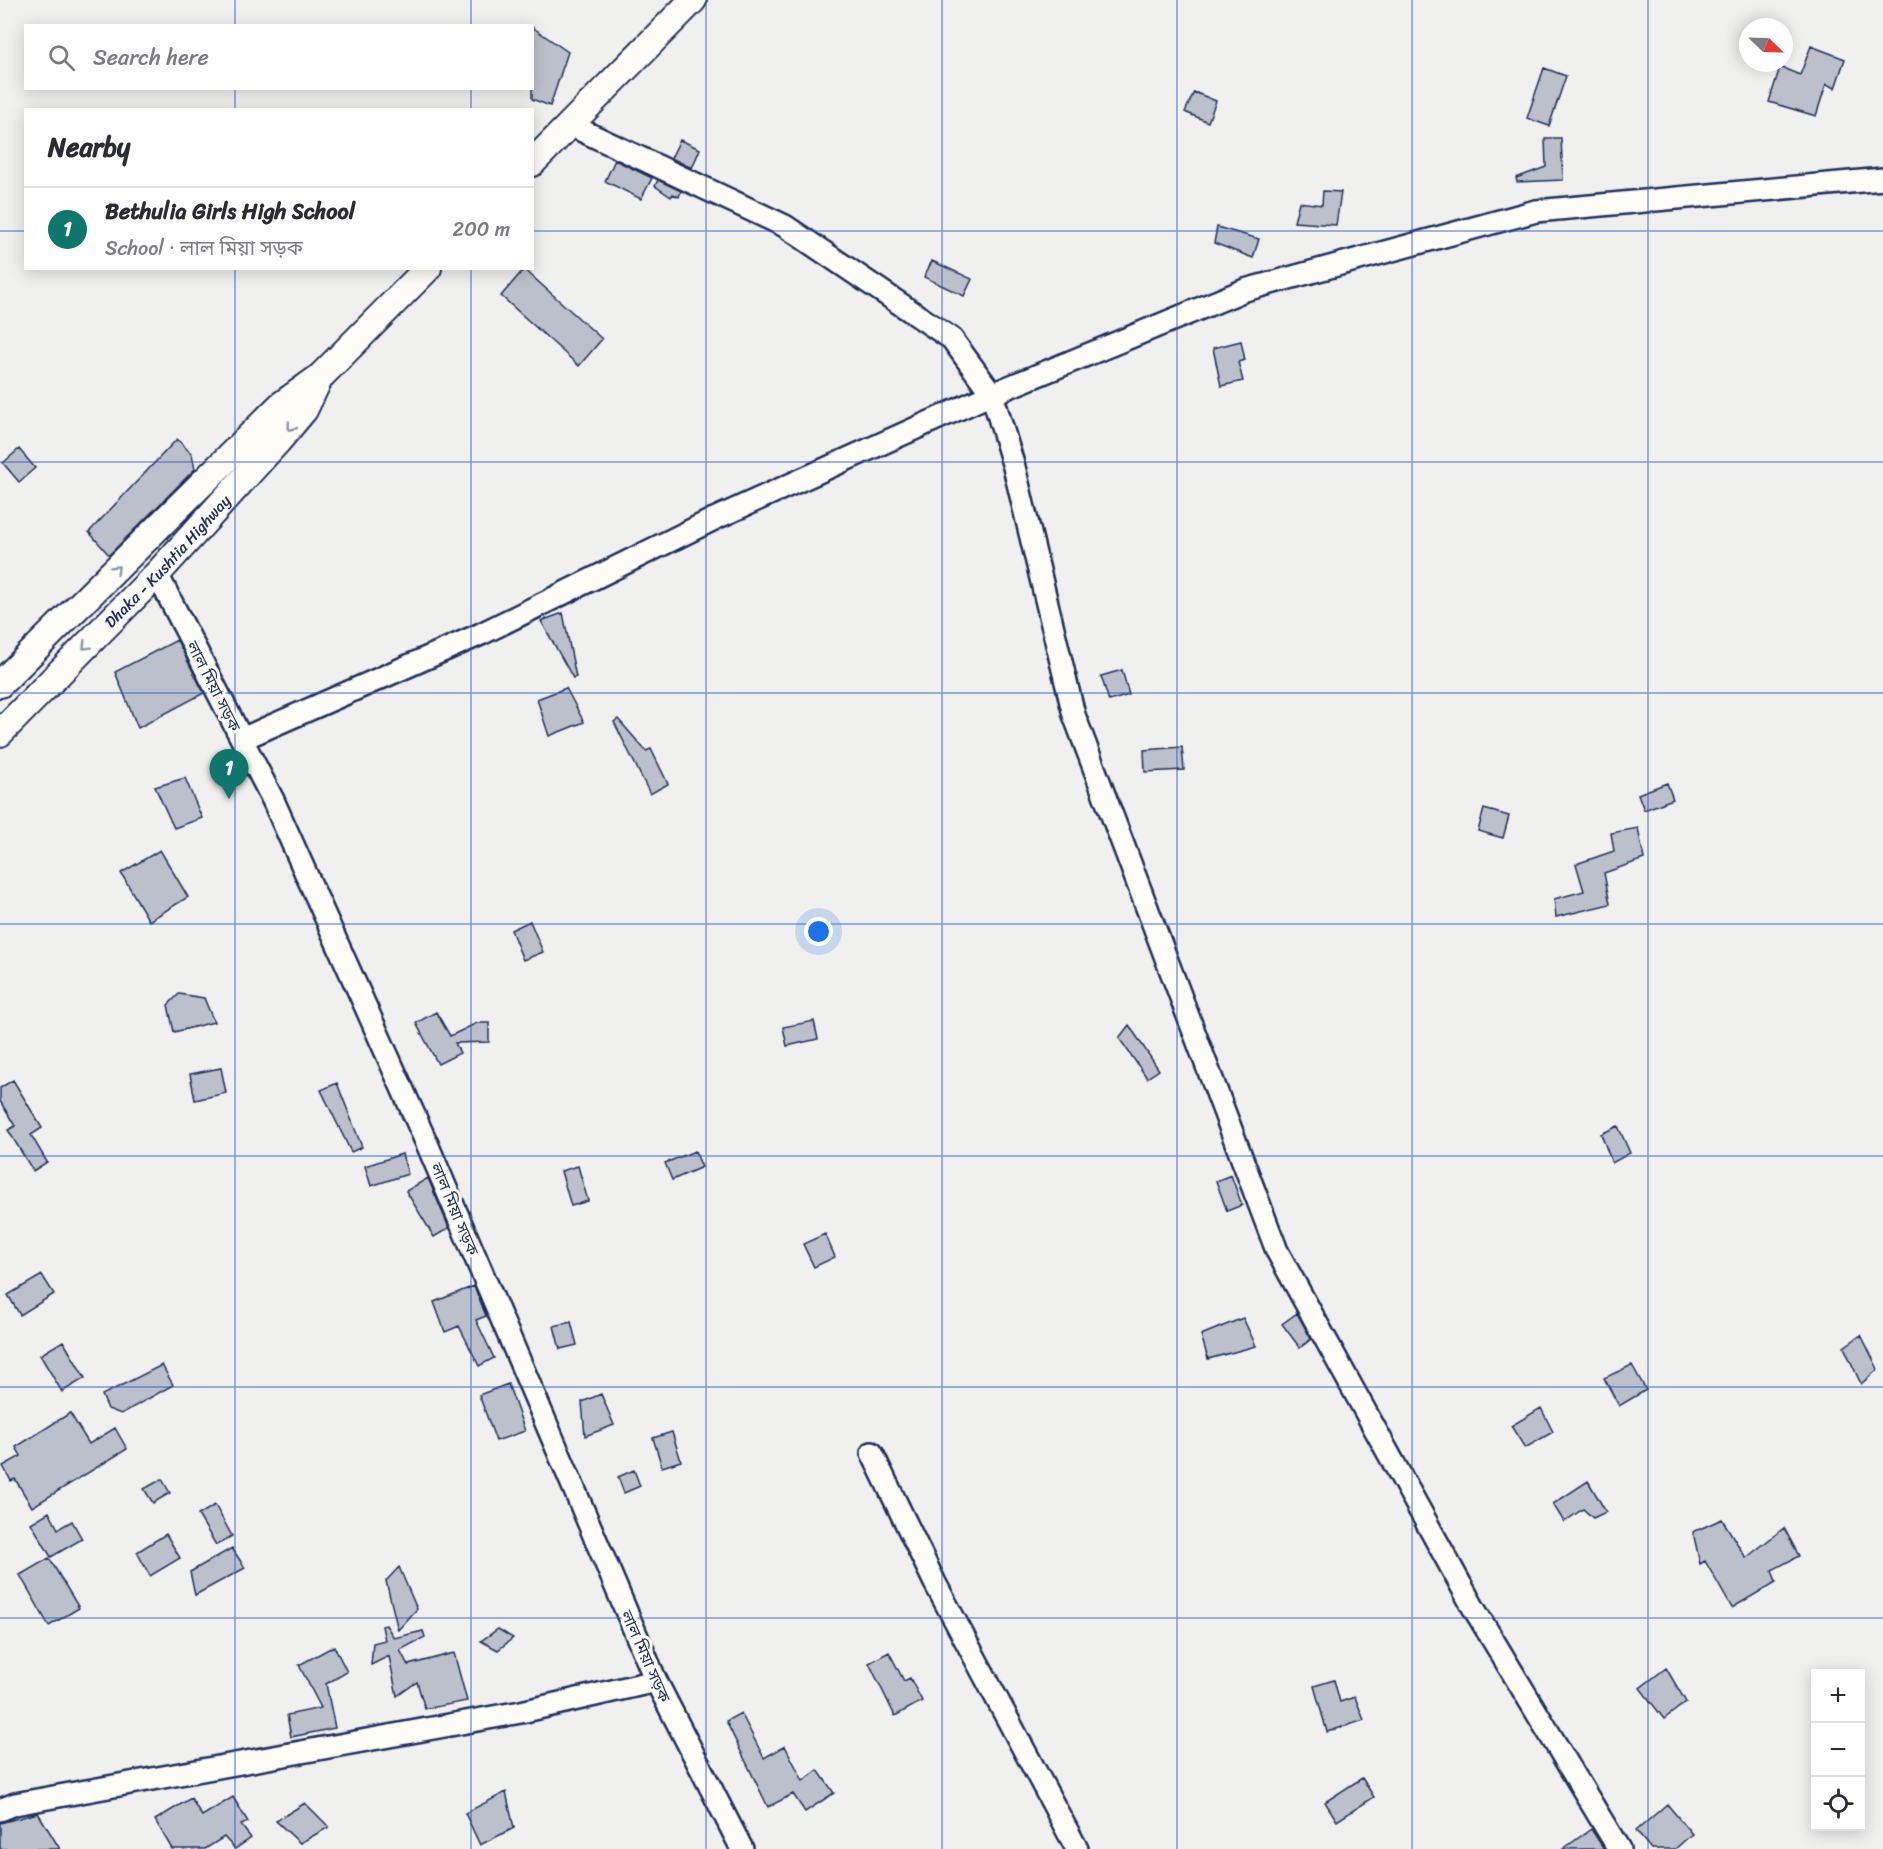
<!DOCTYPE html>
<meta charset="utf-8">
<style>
body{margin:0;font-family:Sriracha,"Noto Sans Bengali",sans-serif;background:#f2f2f3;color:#2b2b33}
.controls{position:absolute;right:18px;bottom:18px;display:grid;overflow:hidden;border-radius:0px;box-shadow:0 3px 15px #0003}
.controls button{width:54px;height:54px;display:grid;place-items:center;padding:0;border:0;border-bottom:2px solid #e1e1e2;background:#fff;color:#2b2b33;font:30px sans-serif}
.compass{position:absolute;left:1739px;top:18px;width:54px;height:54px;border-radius:50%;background:#fff;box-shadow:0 3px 15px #0003;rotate:113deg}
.you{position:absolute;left:819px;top:932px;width:21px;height:21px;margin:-15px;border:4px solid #fff;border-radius:50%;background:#1a73e8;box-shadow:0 0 0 9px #1a73e833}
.badge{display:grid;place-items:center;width:39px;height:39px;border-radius:50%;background:#0f766e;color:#fff;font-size:20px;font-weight:700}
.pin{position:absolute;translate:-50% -50px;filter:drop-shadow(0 2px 3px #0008)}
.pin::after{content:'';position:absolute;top:32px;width:21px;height:18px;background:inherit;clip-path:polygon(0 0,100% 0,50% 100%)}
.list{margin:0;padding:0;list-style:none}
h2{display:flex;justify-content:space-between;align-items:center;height:78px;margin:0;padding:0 24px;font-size:26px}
h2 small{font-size:20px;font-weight:400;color:#7c7c81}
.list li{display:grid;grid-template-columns:39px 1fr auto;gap:18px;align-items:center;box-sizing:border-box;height:84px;padding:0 24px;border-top:2px solid #e1e1e2}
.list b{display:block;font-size:22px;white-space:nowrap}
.list p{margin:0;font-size:20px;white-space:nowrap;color:#7c7c81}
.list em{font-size:20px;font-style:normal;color:#7c7c81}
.icon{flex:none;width:33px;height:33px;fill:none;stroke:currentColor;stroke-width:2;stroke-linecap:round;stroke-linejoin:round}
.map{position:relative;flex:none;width:1883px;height:1849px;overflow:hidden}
.search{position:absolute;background:#fff;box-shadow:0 3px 15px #0003;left:24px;top:24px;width:510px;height:66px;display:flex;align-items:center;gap:15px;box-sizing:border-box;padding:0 21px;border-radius:0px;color:#7c7c81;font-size:22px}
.panel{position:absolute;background:#fff;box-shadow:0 3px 15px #0003;left:24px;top:108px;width:510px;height:162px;border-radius:0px}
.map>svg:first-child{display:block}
.building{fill:#bbc0ca;stroke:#1b2f5e;stroke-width:1.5}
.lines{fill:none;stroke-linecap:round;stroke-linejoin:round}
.minor-casing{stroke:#1b2f5e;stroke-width:26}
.major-casing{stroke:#1b2f5e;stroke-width:30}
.minor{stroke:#fdfcf7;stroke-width:21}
.major{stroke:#fdfcf7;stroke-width:26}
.oneway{stroke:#8c96aa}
.grid{fill:none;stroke:#1d4ed8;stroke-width:1.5;stroke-opacity:0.55}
.labels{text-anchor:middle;stroke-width:6;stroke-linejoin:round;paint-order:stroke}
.street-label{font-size:16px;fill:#1b2f5e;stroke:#fdfcf7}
</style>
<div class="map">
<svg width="1883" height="1849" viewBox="0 0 1883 1849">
<rect width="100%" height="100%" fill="#f0f0ee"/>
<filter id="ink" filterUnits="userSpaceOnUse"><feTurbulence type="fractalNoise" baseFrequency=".0167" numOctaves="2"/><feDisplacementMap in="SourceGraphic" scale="12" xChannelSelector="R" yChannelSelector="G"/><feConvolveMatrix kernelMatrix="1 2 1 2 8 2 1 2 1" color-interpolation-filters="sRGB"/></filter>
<g filter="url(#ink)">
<path class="building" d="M532 27 568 52 550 106 532 99Z
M1811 46 1845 59 1835 88 1826 84 1816 116 1769 102 1780 67 1800 75Z
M1544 68 1566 76 1549 126 1527 118Z
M1194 92 1216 101 1208 122 1185 112Z
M1545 138H1561L1563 180 1517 182 1516 178 1546 167Z
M680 140 700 149 692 168 671 158Z
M615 160 652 178 641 199 605 181Z
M658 180 681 191 679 197 673 194 671 197 655 186Z
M1323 191 1341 192 1336 225 1294 222 1299 202 1322 205Z
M1217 227 1259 239 1253 258 1214 243Z
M932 261 972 279 964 296 924 277Z
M524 269 602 339 579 366 501 296Z
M1241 341 1245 360 1238 362 1243 381 1221 386 1213 348Z
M177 439 192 454 195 469 109 555 89 532Z
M19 449 35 468 19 482 3 463Z
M563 613 576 677 573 678 541 621Z
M177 640 204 693 138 728 115 672Z
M1122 670 1129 695 1109 701 1101 676Z
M566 688 584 722 549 736 537 699Z
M618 719 646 751 651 749 668 784 650 794 614 722Z
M1182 747 1184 770 1145 772 1144 750Z
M185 778 202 818 174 828 155 787Z
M1667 783 1673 799 1644 810 1638 794Z
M1484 809 1509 816 1503 838 1478 831Z
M1638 828 1644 859 1604 873 1610 904 1556 917 1554 899 1584 891 1576 864 1614 851 1611 833Z
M160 850 188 897 149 921 121 873Z
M530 921 543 952 523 960 511 930Z
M179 994 204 998 214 1022 174 1032 168 1005Z
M436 1012 450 1036 477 1023H489V1042L455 1043 460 1053 438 1064 416 1023Z
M814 1021 818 1039 787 1046 783 1027Z
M1129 1025 1159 1070 1147 1078 1119 1038Z
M221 1068 226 1093 195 1100 190 1074Z
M13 1080 42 1128 31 1135 47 1162 33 1171 8 1130 15 1126 0 1101V1088Z
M337 1083 362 1147 351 1152 321 1090Z
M1618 1126 1630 1153 1612 1163 1601 1134Z
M695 1151 702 1167 672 1180 665 1163Z
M402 1154 408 1174 371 1186 365 1166Z
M578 1166 588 1201 571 1206 561 1171Z
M1231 1175 1242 1205 1227 1211 1216 1181Z
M428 1178 449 1228 434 1237 406 1191Z
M825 1234 835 1257 814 1267 803 1244Z
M42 1275 54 1294 20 1315 8 1295Z
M474 1286 486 1316 476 1320 494 1358 479 1366 459 1326 445 1332 434 1302Z
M1297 1313 1311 1339 1300 1348 1282 1324Z
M1243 1318 1256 1346 1208 1359 1201 1335Z
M571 1322 577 1345 560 1349 554 1326Z
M1861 1335 1878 1369 1861 1384 1844 1347Z
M63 1341 85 1378 62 1392 40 1355Z
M162 1365 173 1385 121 1414 108 1409 102 1395Z
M1632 1365 1646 1390 1619 1406 1604 1378Z
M508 1384 525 1431 496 1441 479 1395Z
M601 1394 614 1425 585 1436 582 1402Z
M1541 1408 1553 1432 1525 1448 1511 1426Z
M70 1413 89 1444 115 1428 127 1449 32 1507 15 1479 11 1481 3 1466 21 1456 16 1447Z
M672 1432 681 1461 662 1467 653 1438Z
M634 1470 640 1486 624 1493 618 1477Z
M162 1479 170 1493 153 1503 144 1489Z
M1588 1481 1606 1512 1593 1518 1583 1509 1564 1522 1553 1504Z
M215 1505 232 1536 216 1545 198 1515Z
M49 1512 58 1529 72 1521 82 1539 51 1557 31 1523Z
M1722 1519 1746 1558 1784 1528 1799 1556 1772 1570 1776 1582 1732 1608 1705 1561 1700 1564 1693 1532Z
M166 1534 180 1558 150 1576 137 1552Z
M232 1548 245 1568 195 1595 190 1572Z
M49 1558 79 1608 49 1626 20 1575Z
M399 1567 417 1609 398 1630 386 1581Z
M386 1625 394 1638 423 1631 425 1637 400 1650 408 1665 454 1653 467 1701 425 1709 417 1682 397 1696 389 1656 371 1665 373 1643 385 1640 382 1626Z
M498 1629 513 1638 498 1650 481 1641Z
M334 1646 347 1672 326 1684 335 1728 291 1737 287 1715 321 1708 299 1665Z
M889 1652 904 1681 910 1678 922 1701 895 1716 869 1663Z
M1666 1668 1686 1702 1664 1719 1640 1688Z
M1334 1680 1340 1702 1355 1697 1364 1720 1327 1732 1314 1686Z
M741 1713 764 1758 785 1746 803 1781 818 1770 834 1793 805 1812 793 1794 768 1807 726 1721Z
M1362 1778 1374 1797 1337 1821 1325 1802Z
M506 1792 514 1828 480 1845 465 1813Z
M233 1797 248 1822 241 1825 251 1838 235 1849 224 1837 205 1849H172L155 1820 191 1798 202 1816Z
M305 1803 329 1827 300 1843 276 1821Z
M1667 1804 1692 1834 1675 1849H1651L1636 1831Z
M38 1813 60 1849H0V1823Z
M1591 1829 1604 1849H1563Z"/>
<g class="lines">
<g class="minor-casing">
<path id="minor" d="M570 125 785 226 952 339 992 394 1014 467 1074 715 1277 1251 1473 1607 1619 1849
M157 574 273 800 428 1146 656 1681 742 1849
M242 739 481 634 714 519 992 394 1245 290 1536 211 1883 179
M872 1453 935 1583 1077 1849
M0 1810 15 1804 521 1712 656 1681"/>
</g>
<g class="major-casing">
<g id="major">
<path d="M532 163 693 0"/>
<path d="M0 684 281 405 320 377 428 268"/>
<path id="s1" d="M0 733 157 574 278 441 304 410 320 377"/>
</g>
</g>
<use href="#minor" class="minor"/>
<use href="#major" class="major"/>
</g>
<defs><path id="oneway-chevron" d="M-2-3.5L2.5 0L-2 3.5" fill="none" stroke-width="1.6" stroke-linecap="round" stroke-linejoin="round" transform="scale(1.5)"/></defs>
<g class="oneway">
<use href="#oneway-chevron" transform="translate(291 427) rotate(129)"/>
<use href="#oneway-chevron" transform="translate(116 569) rotate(-45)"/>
<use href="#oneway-chevron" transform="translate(86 646) rotate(135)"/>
</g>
</g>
<path class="grid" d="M235 0V26M471 0V26M706 0V1849M942 0V1849M1177 0V1849M1412 0V1849M1648 0V1849M235 88V110M471 88V110M0 231H26M532 231H1883M235 268V1849M471 268V1849M0 462H1883M0 693H1883M0 924H1883M0 1156H1883M0 1387H1883M0 1618H1883"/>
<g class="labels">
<g class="street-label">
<text dy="6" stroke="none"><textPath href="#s1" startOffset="240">Dhaka - Kushtia Highway</textPath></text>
<text transform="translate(214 686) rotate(63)" y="6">লাল মিয়া সড়ক</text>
<text transform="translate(455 1209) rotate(67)" y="6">লাল মিয়া সড়ক</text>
<text transform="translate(646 1656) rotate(66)" y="6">লাল মিয়া সড়ক</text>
</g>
</g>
</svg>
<div class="controls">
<button>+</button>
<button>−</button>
<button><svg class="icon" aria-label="locate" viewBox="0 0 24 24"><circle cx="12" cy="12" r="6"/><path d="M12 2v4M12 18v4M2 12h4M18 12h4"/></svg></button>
</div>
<svg class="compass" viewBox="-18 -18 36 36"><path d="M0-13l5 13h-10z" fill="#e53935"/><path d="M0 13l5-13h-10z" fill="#7c7c81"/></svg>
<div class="you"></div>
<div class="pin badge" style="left:229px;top:799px">1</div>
<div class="search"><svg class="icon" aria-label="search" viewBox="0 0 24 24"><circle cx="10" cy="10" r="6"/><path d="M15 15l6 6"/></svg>Search here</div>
<section class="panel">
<h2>Nearby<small></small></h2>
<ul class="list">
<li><span class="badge">1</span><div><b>Bethulia Girls High School</b><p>School · লাল মিয়া সড়ক</p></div><em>200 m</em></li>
</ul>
</section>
</div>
